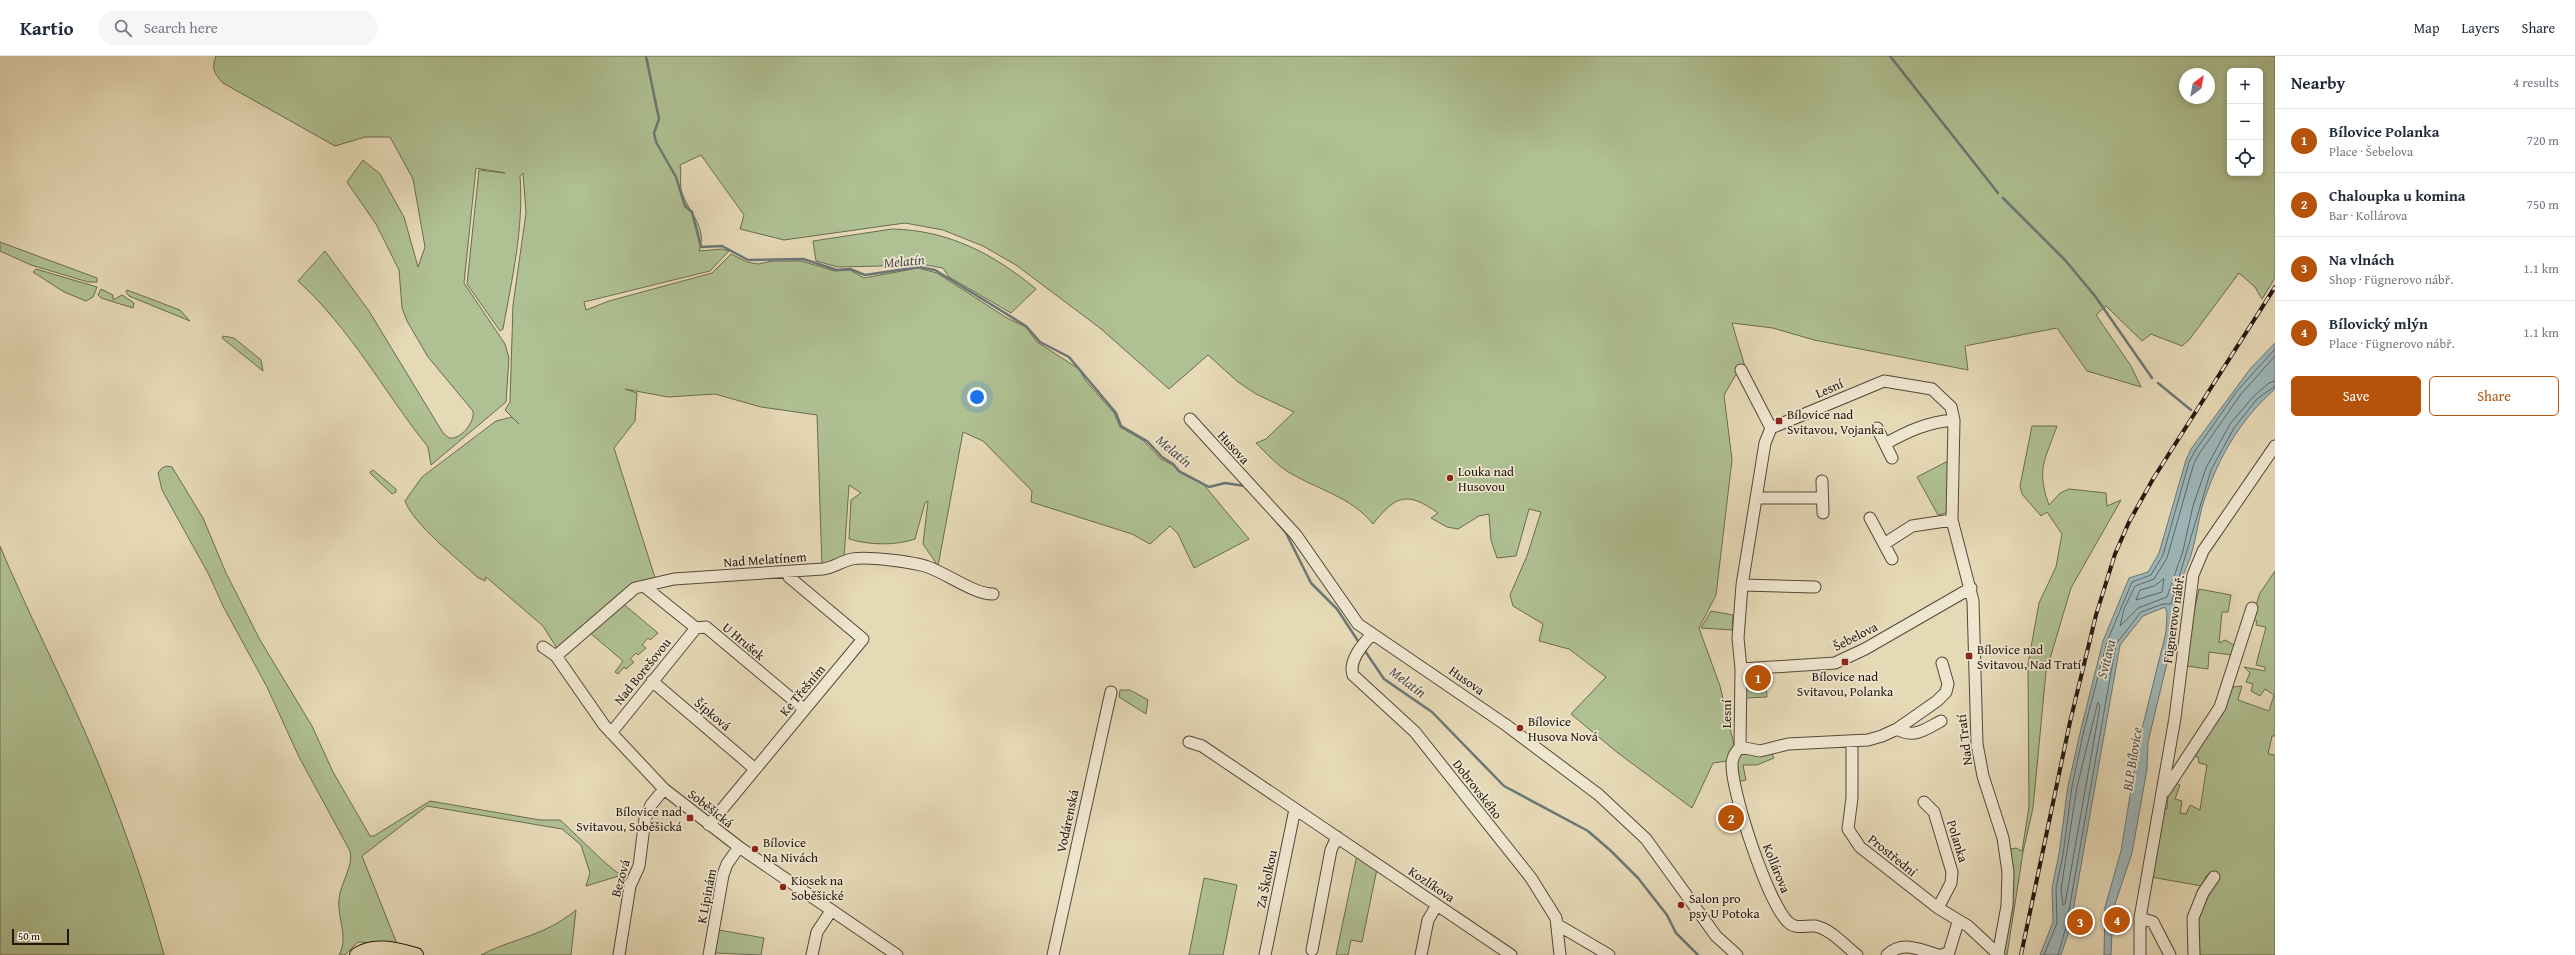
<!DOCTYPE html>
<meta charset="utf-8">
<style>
body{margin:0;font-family:"Gentium Book Plus",serif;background:#f6f6f7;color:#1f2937}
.controls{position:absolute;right:12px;top:12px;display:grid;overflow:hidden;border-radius:6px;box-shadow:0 2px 6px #0003}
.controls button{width:36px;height:36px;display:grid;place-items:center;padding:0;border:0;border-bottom:1px solid #e0e1e3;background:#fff;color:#1f2937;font:20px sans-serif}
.compass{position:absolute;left:2179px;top:12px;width:36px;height:36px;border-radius:50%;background:#fff;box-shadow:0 2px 6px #0003;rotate:32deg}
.scale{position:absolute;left:12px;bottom:10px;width:57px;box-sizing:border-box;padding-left:4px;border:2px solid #231710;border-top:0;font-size:11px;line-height:14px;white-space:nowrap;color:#231710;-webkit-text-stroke:3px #efe6d0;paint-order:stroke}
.you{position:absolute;left:977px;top:341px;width:14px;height:14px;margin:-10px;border:3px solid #fff;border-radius:50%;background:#1a73e8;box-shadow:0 0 0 6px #1a73e833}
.badge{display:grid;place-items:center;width:26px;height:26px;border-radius:50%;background:#b45309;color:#fff;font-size:13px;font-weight:700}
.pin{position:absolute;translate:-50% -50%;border:2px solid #fff;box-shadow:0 1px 4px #0006}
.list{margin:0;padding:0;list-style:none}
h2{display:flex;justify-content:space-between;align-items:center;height:52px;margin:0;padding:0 16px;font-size:17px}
h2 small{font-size:13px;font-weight:400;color:#747a83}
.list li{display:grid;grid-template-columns:26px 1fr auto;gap:12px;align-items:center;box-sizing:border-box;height:64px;padding:0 16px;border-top:1px solid #e0e1e3}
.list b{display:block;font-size:15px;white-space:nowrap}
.list p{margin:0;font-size:13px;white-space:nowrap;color:#747a83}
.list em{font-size:13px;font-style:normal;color:#747a83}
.actions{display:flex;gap:8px;padding:12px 16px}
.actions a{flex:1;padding:9px 0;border:1px solid #b45309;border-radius:6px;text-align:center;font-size:14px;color:#b45309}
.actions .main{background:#b45309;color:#fff}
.icon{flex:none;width:22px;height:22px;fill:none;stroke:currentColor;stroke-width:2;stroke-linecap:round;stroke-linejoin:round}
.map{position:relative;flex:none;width:2275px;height:899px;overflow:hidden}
header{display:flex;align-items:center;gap:24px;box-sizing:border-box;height:56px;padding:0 20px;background:#fff;border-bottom:1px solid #e0e1e3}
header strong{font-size:19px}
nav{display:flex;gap:22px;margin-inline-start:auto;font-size:14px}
.search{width:280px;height:36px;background:#f6f6f7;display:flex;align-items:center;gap:10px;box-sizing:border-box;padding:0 14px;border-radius:22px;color:#747a83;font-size:15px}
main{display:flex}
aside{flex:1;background:#fff}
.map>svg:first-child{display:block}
.green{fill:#afc092;stroke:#696c51;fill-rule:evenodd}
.water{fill:#9db7ba;stroke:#6c7776}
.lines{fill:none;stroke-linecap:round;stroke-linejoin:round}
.shore{stroke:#606765;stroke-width:1}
.stream{stroke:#6c7776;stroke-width:2.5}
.minor-casing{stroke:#54483a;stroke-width:13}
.major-casing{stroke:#231710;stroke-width:16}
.minor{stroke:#efe6d0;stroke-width:11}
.major{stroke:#e6d9b6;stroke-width:14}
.rail-casing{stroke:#231710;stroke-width:4}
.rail{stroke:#efe6d0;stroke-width:2.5;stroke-dasharray:8;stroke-linecap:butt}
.poi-dot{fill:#8f2418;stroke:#efe6d0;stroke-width:1.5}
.labels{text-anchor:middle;stroke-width:3.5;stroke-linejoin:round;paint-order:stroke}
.street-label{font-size:13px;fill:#231710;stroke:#efe6d0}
.poi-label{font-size:13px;fill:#231710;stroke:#efe6d0;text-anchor:start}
.water-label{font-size:14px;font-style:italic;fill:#4e4f4c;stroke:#efe6d0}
</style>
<header>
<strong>Kartio</strong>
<div class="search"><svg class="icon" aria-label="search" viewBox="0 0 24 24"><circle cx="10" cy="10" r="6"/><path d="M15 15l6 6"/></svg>Search here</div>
<nav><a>Map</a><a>Layers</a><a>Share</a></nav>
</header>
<main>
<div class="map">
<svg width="2275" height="899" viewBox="0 0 2275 899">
<rect width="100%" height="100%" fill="#e6d9b6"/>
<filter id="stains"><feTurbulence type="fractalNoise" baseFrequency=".005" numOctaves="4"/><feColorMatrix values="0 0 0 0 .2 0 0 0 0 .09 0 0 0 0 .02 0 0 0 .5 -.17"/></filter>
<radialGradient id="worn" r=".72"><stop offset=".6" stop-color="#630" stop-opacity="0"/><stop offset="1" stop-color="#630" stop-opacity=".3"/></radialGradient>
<path class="green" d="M216 0H2275V222L2262 243 2255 231 2239 217 2189 284 2182 290 2151 278 2142 285 2106 250 2096 259 2131 310 2141 331 2087 315 2057 272 1965 290 1968 314 1814 284 1773 272 1732 267 1746 314 1738 315 1724 339 1732 404 1716 539 1699 572 1720 630 1735 693 1727 705 1713 707 1692 752 1618 697 1571 658 1606 621 1569 593 1539 585 1543 568 1513 550 1510 539 1527 500 1541 456 1529 453 1516 500 1497 502 1491 484 1489 458 1479 460 1458 473 1447 471 1431 462 1438 457C1407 435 1396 439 1373 468 1351 441 1319 434 1290 417 1278 410 1266 397 1256 387L1266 383 1294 356 1256 338 1238 326 1208 299 1169 333 1100 272 1016 209 983 190 943 174 905 167 784 184 740 173 744 159 701 99 680 109C682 117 679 129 682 137 689 157 708 172 699 195L722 193 729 195 710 215 584 246 586 254 609 245 712 217 731 198 747 206 758 208 773 205H801L835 215 850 214 864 222 918 212 937 217 1007 262 1026 271 1037 286 1079 313 1086 325 1114 357 1120 371 1144 385 1161 403 1173 409 1179 416 1204 429 1249 483 1194 512 1178 478 1170 470 1150 488 1132 478 1031 446 1032 435 983 385 963 376 938 510 923 488 928 445 925 447 915 483C894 490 869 489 849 483L851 444 861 437 849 429 844 502 822 510 817 359 761 351 715 338 668 341 625 333 637 337 635 365 614 392 656 525 633 531 558 594 543 570 486 521 485 525 477 521C457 502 414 469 405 445L422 421 496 365 512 361 519 368 505 354 510 346 513 249 526 157 523 117 520 120C524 172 512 222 503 273L500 275 467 228 479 114 505 117 476 112 464 227 505 288 509 302 506 346 431 409 428 391C384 336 351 273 298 225L325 195 369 255 443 377 449 382C461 384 475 366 473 355L428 301 407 265 402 252 399 214 376 168 347 126 363 104 380 118 404 161 418 211 425 191 413 123 390 81H365L335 90 223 27C214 17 211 13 216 0ZM2230 15H2260V117H2230ZM2185 18H2209V42H2185Z
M892 173C948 174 994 198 1036 233L1011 257 949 221 943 212 926 209 838 211 816 205 813 185Z
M0 186 97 222V226H88L31 209 0 195Z
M36 213 97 231 93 241 86 245 64 236 33 216Z
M101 233 113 239V244L122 239 134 247 133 252 101 242 98 239Z
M127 234 180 254 190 265 129 240 126 236Z
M223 280 234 282 261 304 263 315 222 282Z
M2032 370H2057C2045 404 2036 413 2049 449L2060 437 2069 433 2106 437 2107 450 2121 444 2071 532 2046 616 2033 752 2023 796 2007 899H2003L2009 800 2011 793 2016 792 2022 795 2029 751 2028 608 2039 547 2056 511 2062 478 2047 456 2041 460 2022 438 2020 430Z
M1948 405 1947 453 1946 457 1938 459 1917 421Z
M167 410 172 411 203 462 226 517 260 584 312 670 333 716 370 780H374L430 745 540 764H560C572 774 612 816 622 819L586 830 590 817 581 789 562 773 427 750 362 800 397 888 358 886 345 899H339C349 882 337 862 339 843 340 828 354 810 350 795L299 701 267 631 223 550 209 519 162 434 158 417 162 412Z
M373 414 396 433V436L392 438 371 418 370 416Z
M0 490C27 555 60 618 88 683 118 753 144 825 164 899H0Z
M2275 515V680H2272L2268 698 2275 699V899H2200L2199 888 2195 887 2194 872 2210 821 2206 820 2202 830 2151 821 2164 752 2167 753 2168 741 2176 727 2180 729 2175 743 2182 745 2180 757 2186 758 2190 749 2200 754 2207 709 2199 707 2198 701 2192 700 2233 631 2242 630 2238 644 2269 655 2274 639 2265 633 2260 640 2251 635 2253 628 2246 626 2250 617 2244 611 2265 615V611L2256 609 2266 571 2256 569 2257 565 2251 564 2260 537Z
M2199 533 2231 539 2228 556H2222L2219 587 2225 584 2234 589 2232 599 2209 596 2208 613 2187 610 2194 556Z
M622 547 658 577 650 584 648 582 642 589 646 592 638 599 636 597 630 603 634 606 626 613 624 611 618 618 615 616 623 605 589 576Z
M1711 555 1733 559 1732 574 1701 572Z
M1746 627H1766L1767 641 1746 642Z
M1120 634H1130L1148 644 1146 658 1119 641Z
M1771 696 1774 702 1757 709H1743L1746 724 1737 726 1735 706 1738 697Z
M1357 799 1377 813 1362 886 1351 884 1348 899H1336Z
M1204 822 1237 829 1223 899H1189Z
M576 854 571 899H481C516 881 543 881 576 854Z
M719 874 764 882 761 899 715 897Z"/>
<path class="water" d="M2275 287V333C2239 364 2216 406 2202 451 2198 467 2196 483 2191 499 2185 518 2172 538 2175 559L2177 560 2174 578 2148 686 2147 713 2132 797 2113 854 2111 899H2104L2105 851 2121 795 2139 685 2166 576 2167 557 2165 551 2143 560 2120 589 2070 872 2061 899H2040L2053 866 2052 832 2059 798 2068 730 2081 673 2103 585 2129 522 2148 516 2159 497 2186 404 2191 393 2250 313Z"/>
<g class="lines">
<path class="shore" d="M2275 300 2241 338 2199 398 2194 407 2167 502 2154 523 2135 530 2124 553 2120 570 2138 552 2167 541 2183 495 2193 450 2206 412 2230 368 2254 340 2269 327 2275 325
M2164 523 2162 536 2136 544 2140 534 2154 530Z
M2098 647 2100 650 2065 848 2063 849 2061 833 2077 731Z
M2044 899 2057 867 2056 832 2063 799 2072 730 2084 674 2107 586 2132 526 2151 519 2163 499 2189 406 2195 395 2237 335 2275 293
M2058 899 2066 871 2116 588 2141 556 2163 548H2171L2211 414 2234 372 2257 343 2275 330"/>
<path class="stream" d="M646 0 659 63 654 77 656 86 676 121 685 150 692 156 701 191 722 190 748 204 803 203 837 214 850 213 865 219 919 211 935 214 1026 270 1040 286 1069 301 1116 357 1121 370 1147 385 1162 401 1173 408 1179 415 1209 431 1225 427 1245 430
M1890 0 1998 137
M2003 142 2065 204 2095 240 2152 322
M2158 327 2191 354
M1272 460 1286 477 1311 527 1337 553 1360 588
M1363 592 1384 623 1432 656 1504 730 1588 775 1611 795 1638 822 1667 859 1676 877 1698 899"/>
<g class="minor-casing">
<path id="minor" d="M1741 314 1771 372
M1190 363 1296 479 1358 568 1506 669 1599 739 1646 783 1716 880 1737 899
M1877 372 1892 402
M1885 388C1908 375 1928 366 1954 364
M1822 425 1823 457
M1756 442H1822
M1870 462 1892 503
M1884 488 1912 470 1952 464
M1742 529 1815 531
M645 531 696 572 706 571 804 653
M1372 578C1363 588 1348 605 1353 619L1415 676 1531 822 1556 862 1560 899
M543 591 556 600 604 669 664 733 739 791 897 899
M556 600 635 532 674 523 823 513C833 512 842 505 852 503 867 500 914 506 928 511 948 518 974 538 993 538
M1741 613 1835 607 1865 593 1971 532
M652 625 755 713
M1897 673C1914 683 1926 673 1941 665
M611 677 696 572
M1852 685V742L1848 773 1860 791 1938 852
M1189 686 1202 690 1511 899
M1740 691 1741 613 1738 582 1742 529 1765 387 1771 372 1884 325 1932 333 1951 351 1954 364 1952 464 1973 545 1977 688 1983 720 2003 782 2008 816 2007 850 1998 899
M1740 691C1736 696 1733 699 1732 707 1731 736 1768 847 1788 866 1796 874 1806 869 1815 870 1831 873 1844 889 1857 899
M1740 691 1760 695 1788 688 1868 684 1882 680 1897 673 1937 645 1946 636 1948 628 1942 607
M2165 735 2220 651 2252 552
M1924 746 1934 756 1952 816 1951 827 1938 852 1968 870 1999 899
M709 769 863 583 789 521
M2140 862 2153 866 2170 899
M1558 869 1609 899
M1312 894 1331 794 1337 781
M619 899 630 830 639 810 645 763 651 749 664 733
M709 899 723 819 727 808 739 791
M812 899 817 876 831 855
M1053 899 1111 636
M1265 899 1295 753
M1421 899 1428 864 1437 849
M1887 899C1903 884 1920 894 1938 899
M1942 899 1949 896 1958 866
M2140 899V862L2175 662 2193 519 2203 495 2275 390
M2194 899 2193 862 2203 837 2214 821"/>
</g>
<g class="major-casing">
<path id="major" d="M357 899C374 887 397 894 416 899"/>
</g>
<use href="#minor" class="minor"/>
<use href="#major" class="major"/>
<g class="rail-casing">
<path id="rail" d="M2021 899 2070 666 2096 559 2115 498 2129 466 2153 423 2275 231"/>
</g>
<use href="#rail" class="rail"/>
</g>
<g class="poi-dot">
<rect x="1775" y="361" width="8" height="8" rx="2"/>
<circle cx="1450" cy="422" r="4"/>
<rect x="1965" y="596" width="8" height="8" rx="2"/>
<rect x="1841" y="602" width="8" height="8" rx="2"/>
<circle cx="1520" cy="672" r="4"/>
<rect x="686" y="758" width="8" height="8" rx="2"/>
<circle cx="755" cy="793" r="4"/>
<circle cx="783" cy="831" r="4"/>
<circle cx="1681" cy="849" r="4"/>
</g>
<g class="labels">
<g class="street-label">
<text transform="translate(1829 332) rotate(-24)" y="5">Lesní</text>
<text transform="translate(1234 391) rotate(48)" y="5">Husova</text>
<text transform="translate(765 503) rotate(-4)" y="5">Nad Melatínem</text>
<text transform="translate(2173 563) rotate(-82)" y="5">Fügnerovo nábř.</text>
<text transform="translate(1855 580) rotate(-27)" y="5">Šebelova</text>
<text transform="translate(744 585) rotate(40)" y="5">U Hrušek</text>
<text transform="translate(642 615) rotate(-51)" y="5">Nad Borešovou</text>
<text transform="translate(1467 624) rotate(35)" y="5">Husova</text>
<text transform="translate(802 634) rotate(-50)" y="5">Ke Třešním</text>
<text transform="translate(713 658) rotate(40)" y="5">Šípková</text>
<text transform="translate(1726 658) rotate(-90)" y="5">Lesní</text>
<text transform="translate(1964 684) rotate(-97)" y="5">Nad Tratí</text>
<text transform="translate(1478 733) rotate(52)" y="5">Dobrovského</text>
<text transform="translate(711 752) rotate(38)" y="5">Soběšická</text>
<text transform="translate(1067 765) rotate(-78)" y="5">Vodárenská</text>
<text transform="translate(1958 785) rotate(73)" y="5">Polanka</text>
<text transform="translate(1893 799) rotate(39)" y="5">Prostřední</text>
<text transform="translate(1777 812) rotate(68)" y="5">Kollárova</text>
<text transform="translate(620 822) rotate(-74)" y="5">Bezová</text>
<text transform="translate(1266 823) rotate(-78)" y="5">Za Školkou</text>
<text transform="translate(1432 828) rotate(34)" y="5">Kozlíkova</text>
<text transform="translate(706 840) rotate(-79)" y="5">K Lipinám</text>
</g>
<g class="poi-label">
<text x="1787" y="363">Bílovice nad<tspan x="1787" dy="15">Svitavou, Vojanka</tspan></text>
<text x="1458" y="420">Louka nad<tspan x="1458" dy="15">Husovou</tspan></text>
<text x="1977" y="598">Bílovice nad<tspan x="1977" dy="15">Svitavou, Nad Tratí</tspan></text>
<text x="1845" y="625" text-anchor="middle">Bílovice nad<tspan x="1845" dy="15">Svitavou, Polanka</tspan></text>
<text x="1528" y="670">Bílovice<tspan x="1528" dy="15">Husova Nová</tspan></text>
<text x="682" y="760" text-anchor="end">Bílovice nad<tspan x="682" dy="15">Svitavou, Soběšická</tspan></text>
<text x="763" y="791">Bílovice<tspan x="763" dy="15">Na Nivách</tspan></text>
<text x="791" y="829">Kiosek na<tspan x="791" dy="15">Soběšické</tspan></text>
<text x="1689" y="847">Salon pro<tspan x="1689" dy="15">psy U Potoka</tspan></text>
</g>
<g class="water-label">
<text transform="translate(904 205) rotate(-5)" y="5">Melatín</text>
<text transform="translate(1174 395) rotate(40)" y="5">Melatín</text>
<text transform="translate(2106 603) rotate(-76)" y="5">Svitava</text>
<text transform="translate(1408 626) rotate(37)" y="5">Melatín</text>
<text transform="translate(2132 703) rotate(-81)" y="5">BLP Bílovice</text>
</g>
</g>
<rect width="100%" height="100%" filter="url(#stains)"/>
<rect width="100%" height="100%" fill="url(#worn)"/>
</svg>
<div class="controls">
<button>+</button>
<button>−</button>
<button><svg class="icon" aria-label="locate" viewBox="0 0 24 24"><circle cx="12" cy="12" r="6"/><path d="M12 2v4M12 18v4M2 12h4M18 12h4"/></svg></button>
</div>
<svg class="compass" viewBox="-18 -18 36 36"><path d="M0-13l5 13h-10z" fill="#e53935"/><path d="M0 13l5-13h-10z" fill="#747a83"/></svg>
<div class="scale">50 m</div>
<div class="you"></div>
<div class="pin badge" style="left:1758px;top:622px">1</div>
<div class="pin badge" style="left:1731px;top:762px">2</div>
<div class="pin badge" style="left:2080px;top:866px">3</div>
<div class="pin badge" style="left:2117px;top:864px">4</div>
</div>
<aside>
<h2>Nearby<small>4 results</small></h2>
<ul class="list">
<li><span class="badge">1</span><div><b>Bílovice Polanka</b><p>Place · Šebelova</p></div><em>720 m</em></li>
<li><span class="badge">2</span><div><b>Chaloupka u komina</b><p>Bar · Kollárova</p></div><em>750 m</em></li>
<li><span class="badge">3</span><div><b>Na vlnách</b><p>Shop · Fügnerovo nábř.</p></div><em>1.1 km</em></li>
<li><span class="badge">4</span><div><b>Bílovický mlýn</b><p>Place · Fügnerovo nábř.</p></div><em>1.1 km</em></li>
</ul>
<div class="actions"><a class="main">Save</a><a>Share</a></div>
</aside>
</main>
